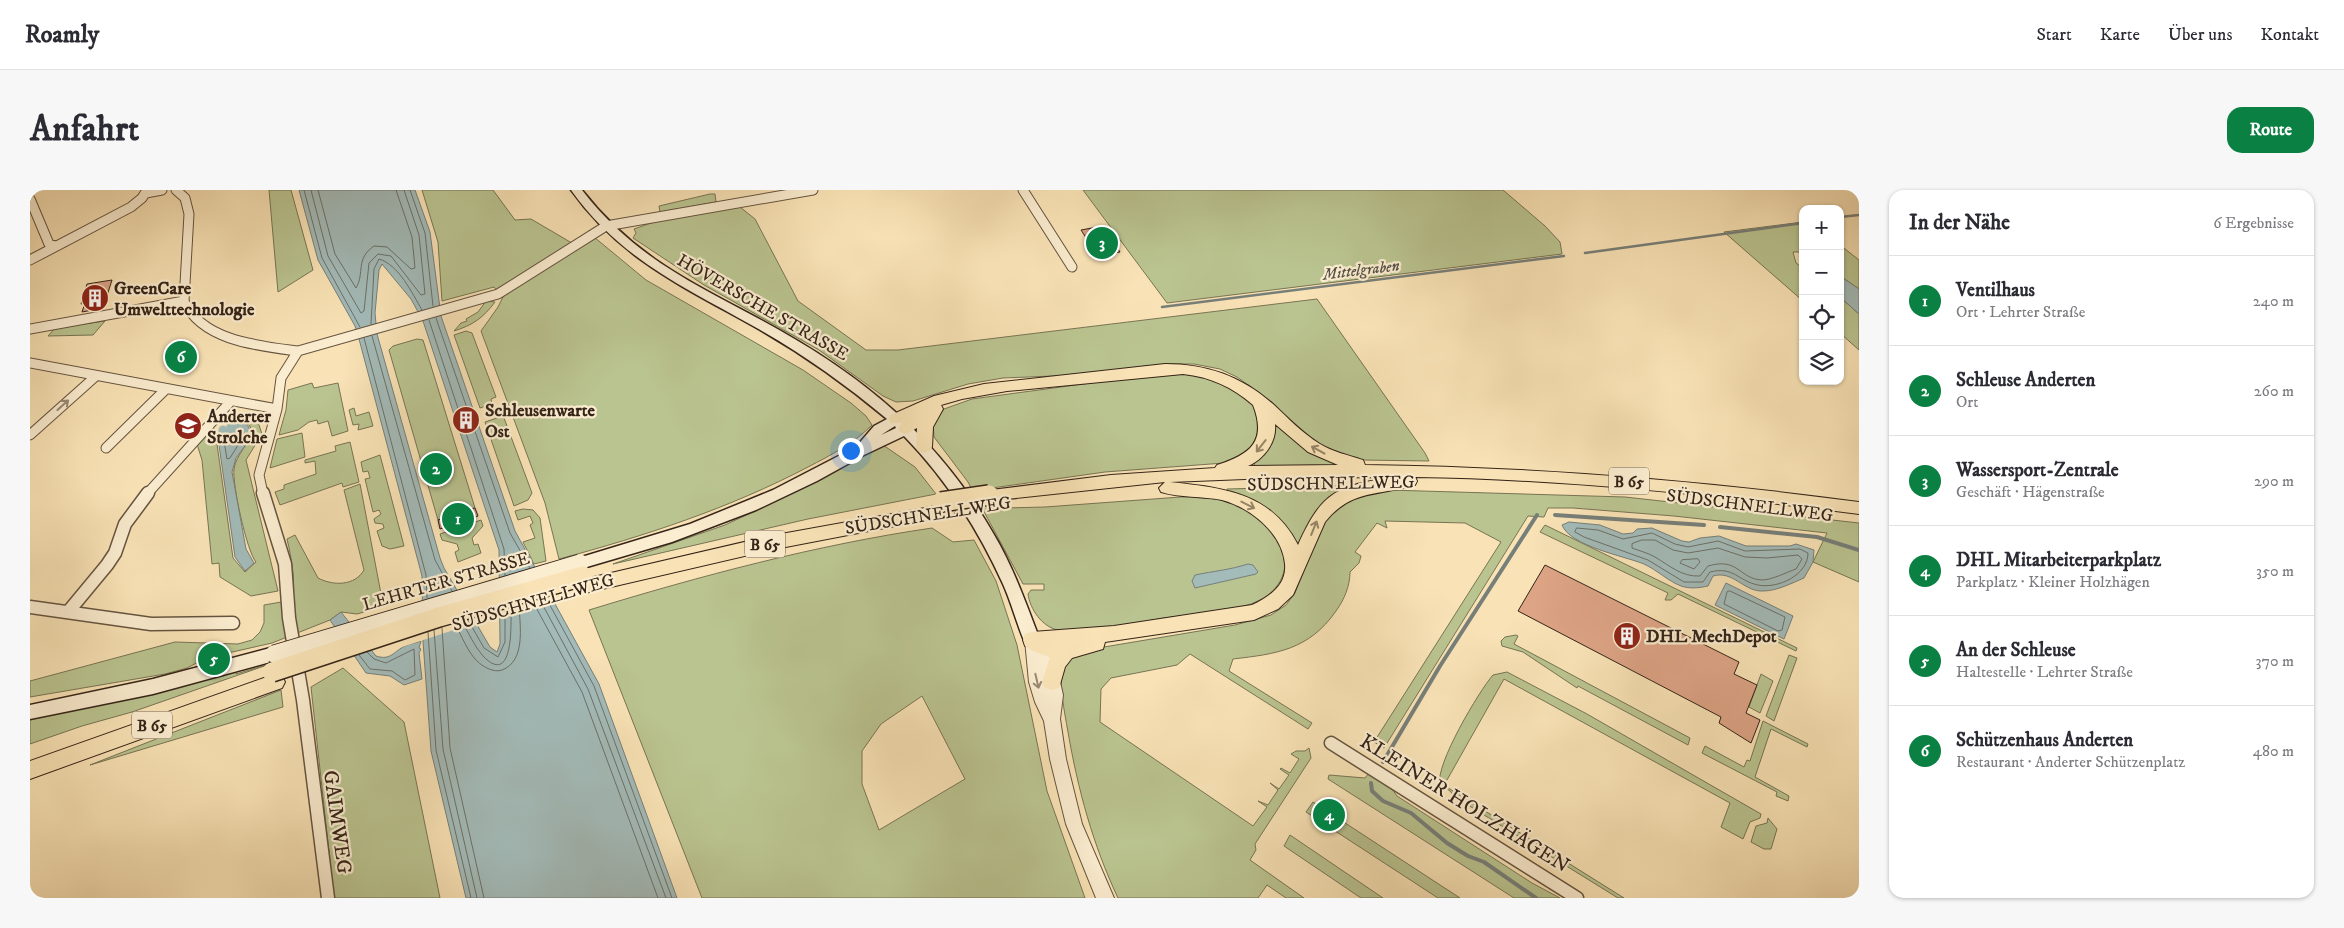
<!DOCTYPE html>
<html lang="de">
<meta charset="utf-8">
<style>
body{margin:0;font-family:"IM FELL DW Pica",serif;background:#f7f7f7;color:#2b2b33}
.controls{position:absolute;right:15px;top:15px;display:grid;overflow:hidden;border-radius:10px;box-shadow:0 1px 4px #0004}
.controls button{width:45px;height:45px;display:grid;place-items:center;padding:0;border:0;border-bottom:1px solid #e1e1e2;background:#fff;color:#2b2b33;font:25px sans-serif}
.you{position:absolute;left:820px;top:260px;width:18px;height:18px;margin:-12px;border:4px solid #fff;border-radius:50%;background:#1a73e8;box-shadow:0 0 0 8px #1a73e833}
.badge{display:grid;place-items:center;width:32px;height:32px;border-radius:50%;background:#0b8043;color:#fff;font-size:16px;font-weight:700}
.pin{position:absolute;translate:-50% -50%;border:2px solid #fff;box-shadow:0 1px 5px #0006}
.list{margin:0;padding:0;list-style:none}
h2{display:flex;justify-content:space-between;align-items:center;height:65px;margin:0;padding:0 20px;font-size:21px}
h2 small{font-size:16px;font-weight:400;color:#7c7c81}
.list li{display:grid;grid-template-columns:32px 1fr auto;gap:15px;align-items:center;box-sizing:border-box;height:90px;padding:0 20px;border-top:1px solid #e1e1e2}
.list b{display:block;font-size:19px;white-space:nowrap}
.list p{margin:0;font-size:16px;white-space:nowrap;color:#7c7c81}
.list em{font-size:16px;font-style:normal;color:#7c7c81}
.icon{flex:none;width:28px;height:28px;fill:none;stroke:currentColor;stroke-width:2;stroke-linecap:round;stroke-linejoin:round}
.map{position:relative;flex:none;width:1829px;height:708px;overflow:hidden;border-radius:15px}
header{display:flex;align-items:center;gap:30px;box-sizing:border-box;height:70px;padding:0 25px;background:#fff;border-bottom:1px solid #e1e1e2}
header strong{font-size:24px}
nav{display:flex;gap:28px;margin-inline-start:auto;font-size:18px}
.intro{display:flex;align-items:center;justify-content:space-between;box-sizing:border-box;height:120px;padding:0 30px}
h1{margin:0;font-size:35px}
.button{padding:12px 22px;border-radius:15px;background:#0b8043;color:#fff;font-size:18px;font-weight:700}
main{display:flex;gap:30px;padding:0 30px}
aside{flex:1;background:#fff;border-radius:15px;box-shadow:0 1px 4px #0004}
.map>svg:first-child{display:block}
.green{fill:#bac490;stroke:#787454;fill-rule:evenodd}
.water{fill:#a3bbb9;stroke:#777f79;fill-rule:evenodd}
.pier{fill:#f9e3b6}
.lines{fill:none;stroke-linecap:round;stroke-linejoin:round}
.shore{stroke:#6c7068;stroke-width:1}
.stream-far1{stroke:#777f79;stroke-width:2.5}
.stream{stroke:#777f79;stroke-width:4}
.canal{stroke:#a3bbb9;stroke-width:9}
.building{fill:#dda486;stroke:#352418}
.minor-far1-casing{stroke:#665440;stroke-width:11}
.minor-casing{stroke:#665440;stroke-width:15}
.tertiary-casing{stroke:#665440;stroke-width:2}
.secondary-casing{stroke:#352418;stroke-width:3}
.trunk-casing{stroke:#352418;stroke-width:2}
.minor-far1{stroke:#fbedd0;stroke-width:9}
.minor{stroke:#fbedd0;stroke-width:12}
.tertiary{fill:#fbedd0;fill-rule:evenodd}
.secondary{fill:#fbedd0;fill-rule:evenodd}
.trunk{fill:#f9e3b6;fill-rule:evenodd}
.secondary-bridge-casing{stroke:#352418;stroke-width:19;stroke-linecap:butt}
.trunk-bridge-casing{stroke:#352418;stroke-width:22;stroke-linecap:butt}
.secondary-bridge{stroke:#fbedd0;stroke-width:17}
.trunk-bridge{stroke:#f9e3b6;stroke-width:19}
.oneway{stroke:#988874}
.oneway2{stroke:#978467}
.labels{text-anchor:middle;stroke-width:4.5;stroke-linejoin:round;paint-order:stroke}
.far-water-label{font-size:16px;font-style:italic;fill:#565148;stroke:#fbedd0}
.shield{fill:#fbedd0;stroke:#70604f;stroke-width:1}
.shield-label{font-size:16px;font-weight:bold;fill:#352418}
.poi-label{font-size:18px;font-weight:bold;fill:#352418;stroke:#fbedd0;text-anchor:start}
.street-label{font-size:18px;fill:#352418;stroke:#fbedd0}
.near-street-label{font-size:21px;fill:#352418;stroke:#fbedd0}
</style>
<header>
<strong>Roamly</strong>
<nav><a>Start</a><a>Karte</a><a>Über uns</a><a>Kontakt</a></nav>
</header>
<div class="intro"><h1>Anfahrt</h1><a class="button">Route</a></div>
<main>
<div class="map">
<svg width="1829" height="708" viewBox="0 0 1829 708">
<rect width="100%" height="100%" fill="#f9e3b6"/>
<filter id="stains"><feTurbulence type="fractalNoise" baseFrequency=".004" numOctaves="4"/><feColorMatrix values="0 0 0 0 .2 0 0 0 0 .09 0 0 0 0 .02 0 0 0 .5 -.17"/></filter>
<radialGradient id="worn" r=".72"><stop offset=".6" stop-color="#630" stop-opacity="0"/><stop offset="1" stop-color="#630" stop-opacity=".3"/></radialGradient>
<path class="green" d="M239 0H261L283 80 248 102Z
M392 0H463L485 30 501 29 547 56 564 47 616 90 773 180 821 213 836 226 842 235C823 254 801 265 778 277 700 318 615 346 529 369L515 313 451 141 468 117 473 107 464 97 412 111 408 52Z
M1053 0H1473L1515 36 1530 52 1532 64 1137 113Z
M680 4H685L686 12 630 22 629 16Z
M710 17 725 29 768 111 836 160H868L1287 109 1395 263 1399 271 1332 270 1312 266 1271 244 1228 202 1207 187 1190 179 1164 174H1136L1048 185 973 188 938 194 883 211 866 212 853 206 789 160 674 95 603 48 606 43 604 39 641 26Z
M1773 32V62H1763L1766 73 1773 78V111L1694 42Z
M1810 55 1829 70V99L1810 86Z
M1810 107 1829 124V160L1810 143Z
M456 111 465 112C453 128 443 135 424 141L431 133 437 131 436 129 448 122Z
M75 131 63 145 18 146 25 138Z
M436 141 442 143 466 207 461 209 462 214 450 218 424 145Z
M387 149 393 150 445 318 418 325V327L408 330 359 160 363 156Z
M1154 183 1193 191 1224 215 1232 235 1219 262 1194 273 1075 282 955 299 969 320 974 318 1015 317 1164 306 1190 308 1231 326 1257 365C1255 385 1250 398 1232 409 1207 423 1163 424 1134 428 1103 433 1059 446 1028 440 1012 437 1000 419 998 404L1001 400H1014V394H993L938 292 904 247 903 232 914 219 942 209 1127 184Z
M282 193 284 198 308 193 318 241 302 246 298 231 288 234 287 230 279 232 268 240 249 245 256 220 258 200Z
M324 218 326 226 339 222 343 236 328 240 329 234 323 235 319 220Z
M217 222 228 232 232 244 216 270 248 401 221 406 190 387 189 373 182 374 172 270 166 251 184 238 186 247 203 368 215 382 226 372C217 362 202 294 204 279 206 265 218 255 223 242L218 233 214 234 209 225Z
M470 227 474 228 502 303 498 310 484 316 455 232Z
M1240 229 1304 270V276L1225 277 1223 270Z
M272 243 275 267 240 278 247 249Z
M320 252 329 292 313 297 312 293 250 315 245 302 254 299V295L286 284 285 271 275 273V270L306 261 305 256Z
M853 255 885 277 906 304 778 329 583 374 695 335 782 294Z
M350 265 374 356 360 359 352 356 347 341 354 338 353 334 345 333 344 329 351 324 349 320 343 322 335 289 340 288 338 281 333 282 331 272Z
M330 294 353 414 351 417 327 424 311 422 300 430 242 453 176 468 157 478 135 484 0 507V491L145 452 208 454 222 450 230 442 234 433V415L263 410C265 388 262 370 257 349L265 345 288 388C303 396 325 396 334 380L314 300Z
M1310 296 1312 299C1286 315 1283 332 1272 360L1197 301V299Z
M1358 300 1595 307 1829 333V392L1783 372 1797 343 1644 326 1543 318H1518L1514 327 1498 326 1354 558 1344 552 1471 352 1435 333 1355 331 1357 338 1347 333 1325 362 1331 366 1329 373 1320 382C1320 396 1314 410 1306 421 1279 460 1246 464 1203 469L1199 481 1282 533 1278 539 1160 464 1147 475 1081 488 1071 499 1070 532 1223 636 1237 617 1228 611 1238 615 1248 600 1240 593 1249 599 1259 585 1250 579 1251 578 1260 583 1269 569 1261 564 1266 561H1275L1279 558 1281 568 1225 654 1226 660 1220 670 1274 708H1256L1237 695 1228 708H1088C1063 655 1048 600 1038 542 1034 519 1029 497 1032 474L1039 468 1074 457 1205 435 1241 425 1256 415 1265 403 1293 332 1321 306Z
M493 319 503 320 510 328 516 371 504 374 493 352 505 348 500 335 503 333 500 326 488 330 485 321Z
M451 330 453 336 442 348 444 355 448 354 451 363 428 372 425 362 429 360 427 354 412 350 410 344Z
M1515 335 1767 458 1766 461 1648 404 1641 410H1635L1638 403 1510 342Z
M902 338 923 352 944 350 966 391 987 455 1017 601 1055 708H672L559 420C670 386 786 355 902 338ZM892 506 935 589 849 640 832 594V561L851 534Z
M1486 445 1488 446 1484 454 1660 548 1658 555 1548 496 1547 498 1493 462 1472 456 1471 451 1475 447Z
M1759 465 1767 468 1744 531 1736 526Z
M240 474 102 522 52 536 0 554V527L206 481V484Z
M313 478 374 532 410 708H304L281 497Z
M1477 482 1557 524 1731 624 1730 628 1720 632 1713 649 1691 637 1700 613 1474 489 1417 590 1412 594 1594 708H1588L1425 607 1420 601 1410 594C1405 575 1449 501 1463 485Z
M1731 484 1743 491 1730 523 1719 517Z
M251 500 253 517 60 575Z
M1733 531 1778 554 1777 557 1741 539 1725 587 1759 606 1758 611 1746 606 1747 602 1672 563 1675 556 1714 577 1717 570 1720 571Z
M1339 583 1362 599 1367 606 1502 693 1530 708H1484L1298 589 1299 585 1335 588Z
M1283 612 1430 708H1408L1276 622Z
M1738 628 1747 639 1741 659H1734L1721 652 1726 636 1737 633Z
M1260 645 1353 708H1331L1254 656Z"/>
<path class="water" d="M269 0H385L400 42 411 126 485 341 569 494 647 708H436L401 561 393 451 392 386 329 149 325 136 288 70ZM352 74 381 109 393 131 469 360 470 454 467 462 460 457 414 378 410 368 347 144 345 123 349 80Z
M1810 86 1829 99V124L1810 107Z
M217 234 221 242 218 252 206 268 202 282 216 359 224 373 215 381 205 367 188 248Z
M1539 332 1570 335 1593 344 1603 343 1607 339 1622 338 1652 351 1659 352 1670 348 1689 346 1716 356H1760L1766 354 1784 360 1783 372 1774 388C1762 393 1747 401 1733 401 1714 402 1703 380 1683 386L1678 396C1669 398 1660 399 1651 396 1638 391 1627 380 1614 374 1594 366 1540 356 1532 335Z
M1218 374 1223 375 1228 382 1226 384 1165 398 1162 391 1165 385C1184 381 1199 380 1218 374Z
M1696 393 1763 426 1754 449 1685 415Z
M311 422 346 466C361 471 364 461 375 456 379 454 386 453 391 451L389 458 391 459 389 463 392 489 374 495 360 486 336 483 300 430Z"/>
<path class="pier" d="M515 390 526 410 467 426V404Z
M437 413 448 432 369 458 376 453 391 449 390 427Z"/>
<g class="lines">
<path class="shore" d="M274 0 292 68 330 137
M281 0 298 66 331 123 334 121 339 73 348 64 361 66 391 105 395 104 389 45 374 0
M288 0 305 64 326 98C335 83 325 69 344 56L357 57 381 79 385 78 382 47 366 0
M380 0 395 43 403 116
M406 128 480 343 500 378
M399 130 474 359 475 385
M341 134 344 79 349 69C369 75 382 103 392 120
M342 146 405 370 422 401
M334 148 396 385 397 408
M212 242 215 244 200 268 197 269 194 251Z
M1547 338 1568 340 1593 349 1622 343 1645 354 1658 357 1688 351 1715 361 1770 359 1778 363C1778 385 1748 399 1728 395 1708 391 1704 376 1680 382L1673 392H1654L1618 370 1554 347 1545 342Z
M1612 350H1625L1643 360 1658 363 1688 358 1715 367 1737 368 1768 365 1772 369 1766 379C1757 382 1742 390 1732 390 1709 389 1709 367 1678 376L1670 386C1652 387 1640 376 1625 367 1618 363 1610 361 1602 358V354Z
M1668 369 1670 372 1664 379 1650 373 1652 370Z
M1700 401 1755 427 1752 440 1748 441 1694 414 1697 402Z
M516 408 564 496 642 708
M510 410 558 499 636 708
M503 412 552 502 628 708
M438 430 454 458 468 467 475 452V420
M432 432C439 443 444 456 453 466 484 498 481 433 481 418
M425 434C432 446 437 461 447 471 453 477 464 483 472 480 496 471 490 436 489 416
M412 438 420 558 454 708
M404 440 413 559 447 708
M398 442 406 560 441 708
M329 465 340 479 362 481 375 490 385 485 384 459 356 473 344 469 337 462"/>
<path class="stream-far1" d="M1810 27 1829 25
M1555 63 1773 33
M1132 117 1534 66"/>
<path class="stream" d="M1525 325 1674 335
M1690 337 1787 347 1829 360
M1353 572 1410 476 1507 325
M1341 593 1342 601 1353 611 1381 623 1417 653 1438 666 1454 672 1506 708"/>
<path class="canal" d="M208 233 211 237
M201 236 203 240
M193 240 195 244"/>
</g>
<path class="building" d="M1073 36 1090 62 1068 66 1051 40Z
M82 90 73 118 52 122 55 113 51 114 57 94Z
M445 318 448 326 421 337V335L410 339 408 330 418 327V325Z
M1515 375 1709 472 1704 484 1727 495 1716 523 1730 530 1721 553 1689 533 1691 527 1488 421Z"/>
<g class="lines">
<g class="minor-far1-casing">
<path id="minor-far1" d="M146 0 155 8 159 24 154 111
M993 0 1042 77
M116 3 132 0
M0 9 19 54 25 56
M0 70 101 17 112 8 117 0
M0 139 154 111C172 151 229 156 268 161
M0 173 247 219
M0 245 66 186
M76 258 136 199
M117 304 201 211
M233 304 229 285 247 219 251 188 268 161 468 104 576 36 783 0"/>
</g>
<g class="minor-casing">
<path id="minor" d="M233 303 255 374 259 428 273 510 298 708
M0 417 121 434 203 433
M38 422 77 375 85 363 95 334 118 303
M1301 553 1547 708"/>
</g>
<g class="tertiary-casing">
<path id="tertiary" d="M1002 444 1007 446 1019 465 1030 492 1033 505 1030 529 1036 569 1052 634 1084 708H1066L1036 634 1020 569 1014 531 1005 512 999 492 995 450 997 446Z"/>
</g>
<g class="secondary-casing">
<path id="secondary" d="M541 0H552C604 67 661 92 733 131 831 184 907 246 963 343 983 376 996 414 1010 450L1008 455 1002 457 996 455C987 435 982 414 973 394 948 339 916 289 874 246L834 265 787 291 726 320 642 352 550 379 545 377 542 373 545 369 660 334 743 300 826 257 844 236 857 229C815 194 773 164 725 137 654 97 590 69 541 0ZM865 236 866 238 851 245Z
M244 457 250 459 252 464 250 469 244 471 123 504 0 529V515L123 489Z"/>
</g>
<g class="trunk-casing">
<path id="trunk" d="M1135 174C1177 174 1211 186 1243 214 1258 228 1272 243 1290 254 1303 262 1318 265 1333 270L1335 275C1501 277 1665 290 1829 312V324C1682 305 1534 289 1385 287L1387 291 1385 295C1349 306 1321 299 1295 332L1263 405 1248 419 1224 430 1075 452 1073 459 1042 468 1035 477 1029 498 1022 500 1015 498 1012 492 1020 467 1003 461 995 456 993 450 995 444 1002 442 1084 436 1222 415C1239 407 1257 395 1255 374 1252 343 1221 318 1192 310 1172 306 1150 308 1131 302L1129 298 1135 292 959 311 953 309 951 305 953 301 1081 285 1185 278 1187 275C1221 264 1237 251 1223 215 1202 197 1181 187 1153 184L977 201 932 209 911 215 913 219 903 237 902 257 900 261 894 263 888 261 886 257 887 238 876 244 870 242 868 238 872 233H861L859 229 861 225 904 206 954 194ZM1245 234 1278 262 1308 275 1218 276C1234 269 1247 252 1245 234ZM1364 287C1307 296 1292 301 1268 355 1241 302 1193 298 1140 292L1240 288Z
M917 314 923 315 926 320 923 325 917 326 740 360 555 403 549 401 546 396 549 391 555 389 740 346Z
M245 484 252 486 255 492 252 498 0 589V571Z"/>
</g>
<use href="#minor-far1" class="minor-far1"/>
<use href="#minor" class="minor"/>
<use href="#tertiary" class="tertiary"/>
<use href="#secondary" class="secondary"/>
<use href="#trunk" class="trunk"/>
<g class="secondary-bridge-casing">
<path id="secondary-bridge" d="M244 464 550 373"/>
</g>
<g class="trunk-bridge-casing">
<path id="trunk-bridge" d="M911 312 959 305
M242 482 409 427 553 386"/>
</g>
<use href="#secondary-bridge" class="secondary-bridge"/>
<use href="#trunk-bridge" class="trunk-bridge"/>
</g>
<defs><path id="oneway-shaft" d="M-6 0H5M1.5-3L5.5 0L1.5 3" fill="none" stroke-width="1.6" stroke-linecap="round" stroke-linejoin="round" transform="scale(1.25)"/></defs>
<g class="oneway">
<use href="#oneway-shaft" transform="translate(33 215) rotate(-42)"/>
<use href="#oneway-shaft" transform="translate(1007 491) rotate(77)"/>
</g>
<g class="oneway2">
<use href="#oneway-shaft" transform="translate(1231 256) rotate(128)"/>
<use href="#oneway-shaft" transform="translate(1288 260) rotate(-151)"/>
<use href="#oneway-shaft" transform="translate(1218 315) rotate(27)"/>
<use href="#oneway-shaft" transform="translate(1284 338) rotate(-68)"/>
</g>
<defs>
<g id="building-disc" transform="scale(1.4375)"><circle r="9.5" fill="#8f2418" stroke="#fbedd0"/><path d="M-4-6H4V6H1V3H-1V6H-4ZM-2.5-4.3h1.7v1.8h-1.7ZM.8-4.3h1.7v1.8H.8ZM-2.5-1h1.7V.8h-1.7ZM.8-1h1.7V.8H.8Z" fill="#fff"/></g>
<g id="school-disc" transform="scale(1.4375)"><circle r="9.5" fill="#8f2418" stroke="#fbedd0"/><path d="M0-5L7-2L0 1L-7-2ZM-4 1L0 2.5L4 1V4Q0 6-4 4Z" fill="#fff"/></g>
</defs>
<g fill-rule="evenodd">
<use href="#building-disc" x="65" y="108"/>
<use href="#building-disc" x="436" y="230"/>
<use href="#school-disc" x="158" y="236"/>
<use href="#building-disc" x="1597" y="446"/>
</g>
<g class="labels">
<g class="far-water-label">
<text transform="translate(1331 79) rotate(-7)" y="6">Mittelgraben</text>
</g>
<g class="shield">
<rect x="1579" y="277.5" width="40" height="27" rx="4"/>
<rect x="715" y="340.5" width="40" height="27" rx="4"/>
<rect x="102" y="521.5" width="40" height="27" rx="4"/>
</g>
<g class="shield-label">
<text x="1599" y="297">B 65</text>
<text x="735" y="360">B 65</text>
<text x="122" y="541">B 65</text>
</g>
<g class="poi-label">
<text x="84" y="104">GreenCare<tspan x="84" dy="21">Umwelttechnologie</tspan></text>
<text x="455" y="226">Schleusenwarte<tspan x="455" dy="21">Ost</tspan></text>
<text x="177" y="232">Anderter<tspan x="177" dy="21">Strolche</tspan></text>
<text x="1616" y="452">DHL MechDepot</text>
</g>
<g class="street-label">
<text transform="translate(733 117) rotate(30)" y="6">HÖVERSCHE STRASSE</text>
<text transform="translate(1301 293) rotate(-1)" y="6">SÜDSCHNELLWEG</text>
<text transform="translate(1720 315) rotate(7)" y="6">SÜDSCHNELLWEG</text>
<text transform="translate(898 325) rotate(-9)" y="6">SÜDSCHNELLWEG</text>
<text transform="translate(416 391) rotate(-16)" y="6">LEHRTER STRASSE</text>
<text transform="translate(503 412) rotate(-16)" y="6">SÜDSCHNELLWEG</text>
</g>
<g class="near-street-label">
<text transform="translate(1435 613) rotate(32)" y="7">KLEINER HOLZHÄGEN</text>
<text transform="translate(308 632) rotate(82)" y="7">GAIMWEG</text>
</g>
</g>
<rect width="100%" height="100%" filter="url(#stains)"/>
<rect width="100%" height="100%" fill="url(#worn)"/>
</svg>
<div class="controls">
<button>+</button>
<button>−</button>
<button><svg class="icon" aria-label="locate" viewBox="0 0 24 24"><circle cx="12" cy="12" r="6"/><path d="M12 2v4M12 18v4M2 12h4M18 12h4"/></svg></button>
<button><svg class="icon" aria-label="layers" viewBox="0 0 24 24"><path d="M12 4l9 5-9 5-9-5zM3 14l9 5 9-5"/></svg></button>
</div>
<div class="you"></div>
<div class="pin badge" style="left:428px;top:329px">1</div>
<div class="pin badge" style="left:406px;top:279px">2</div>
<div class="pin badge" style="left:1072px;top:53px">3</div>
<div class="pin badge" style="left:1299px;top:625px">4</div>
<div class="pin badge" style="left:184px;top:469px">5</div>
<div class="pin badge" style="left:151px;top:167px">6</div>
</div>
<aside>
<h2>In der Nähe<small>6 Ergebnisse</small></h2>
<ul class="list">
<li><span class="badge">1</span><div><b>Ventilhaus</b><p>Ort · Lehrter Straße</p></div><em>240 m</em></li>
<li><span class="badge">2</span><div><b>Schleuse Anderten</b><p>Ort</p></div><em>260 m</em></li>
<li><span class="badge">3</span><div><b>Wassersport-Zentrale</b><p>Geschäft · Hägenstraße</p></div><em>290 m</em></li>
<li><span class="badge">4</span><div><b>DHL Mitarbeiterparkplatz</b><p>Parkplatz · Kleiner Holzhägen</p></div><em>350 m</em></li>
<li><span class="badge">5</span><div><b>An der Schleuse</b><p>Haltestelle · Lehrter Straße</p></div><em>370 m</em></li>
<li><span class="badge">6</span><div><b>Schützenhaus Anderten</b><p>Restaurant · Anderter Schützenplatz</p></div><em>480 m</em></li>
</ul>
</aside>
</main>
